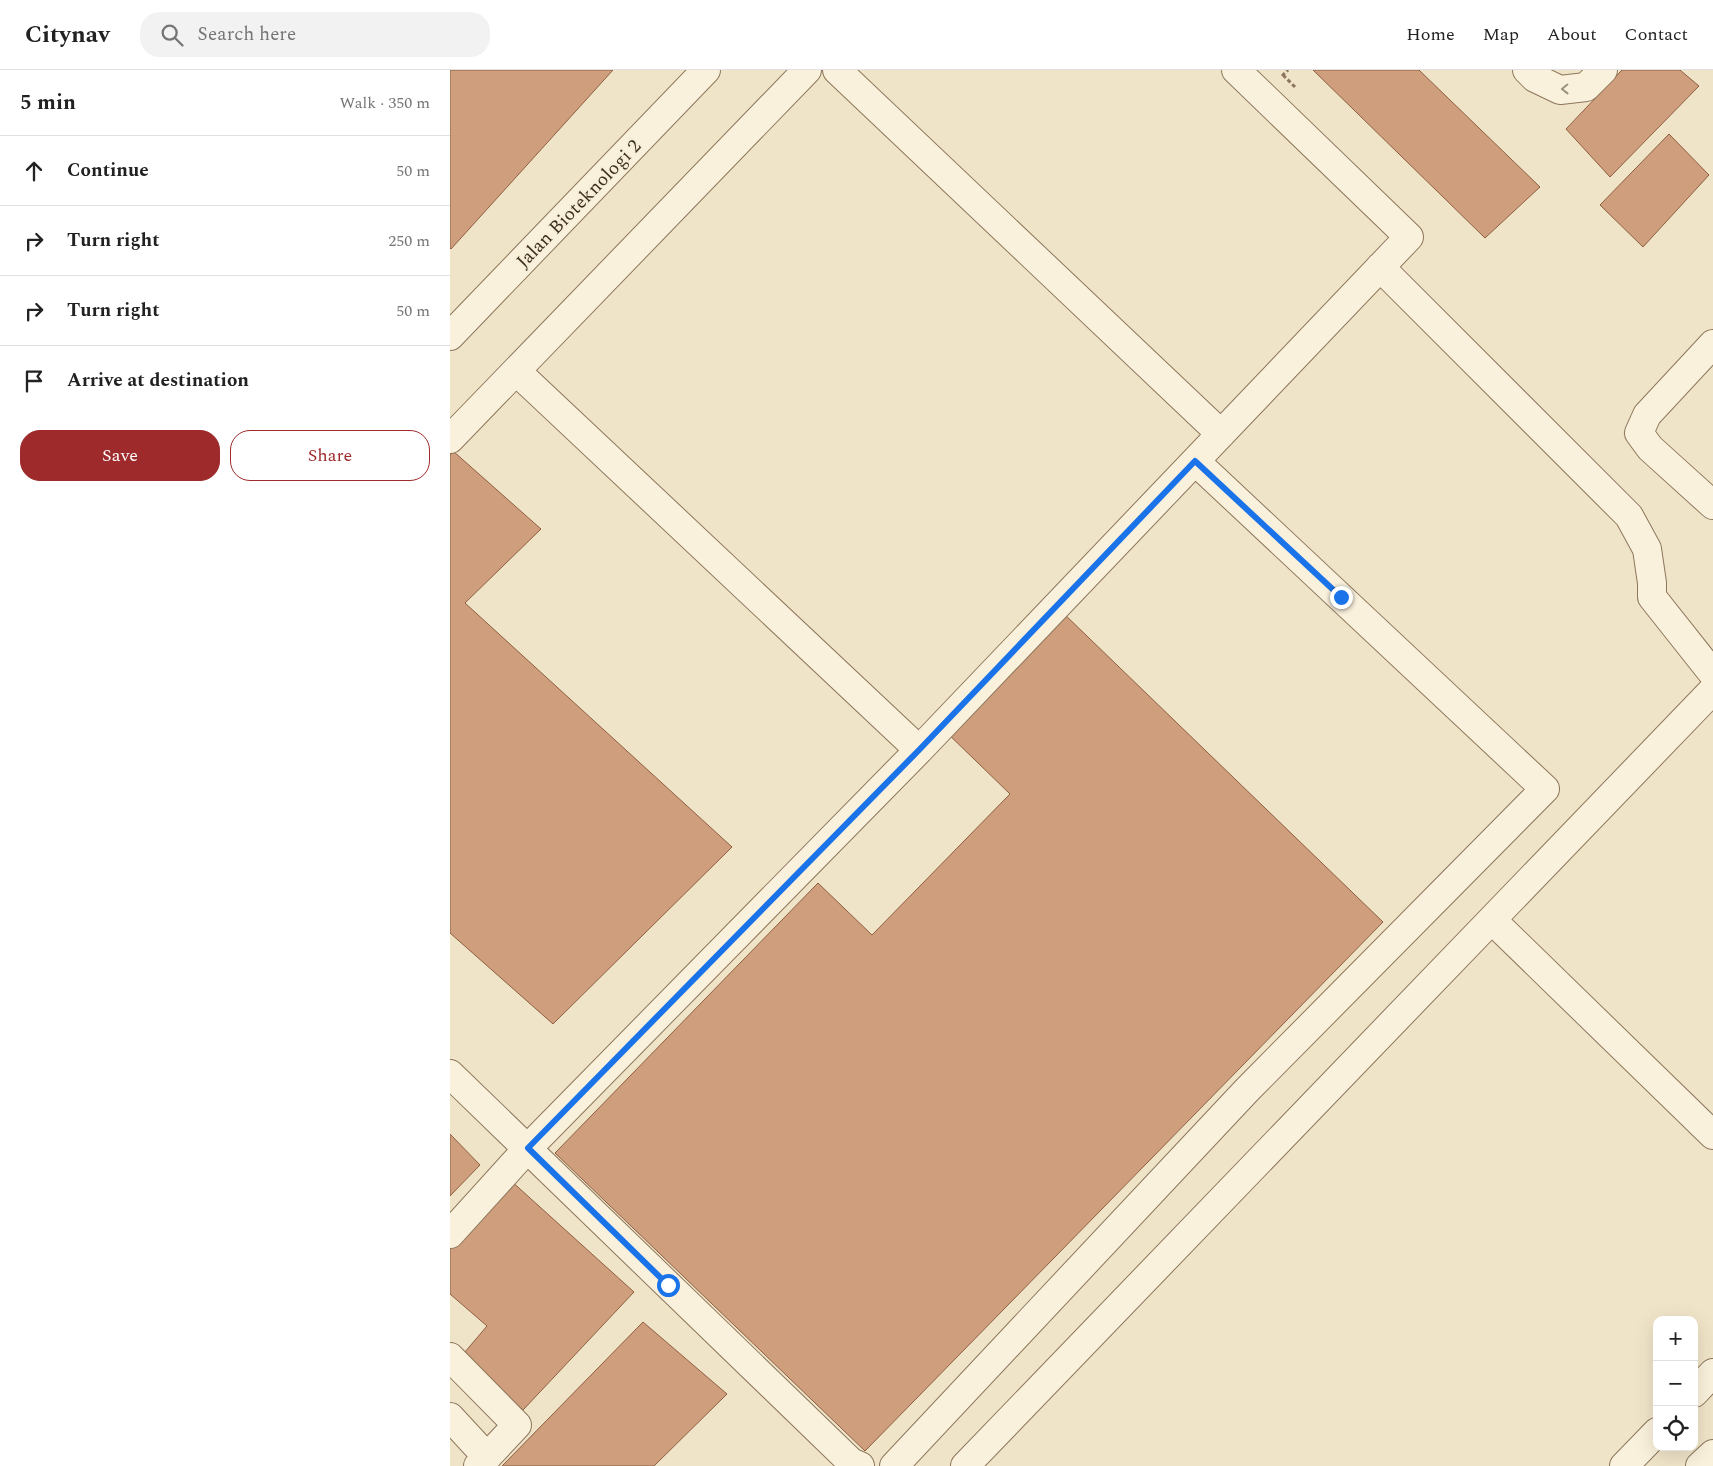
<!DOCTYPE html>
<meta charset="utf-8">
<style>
body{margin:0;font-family:Spectral,serif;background:#f2f2f2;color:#222}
.controls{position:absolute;right:15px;bottom:15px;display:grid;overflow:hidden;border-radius:10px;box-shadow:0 5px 20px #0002}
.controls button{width:45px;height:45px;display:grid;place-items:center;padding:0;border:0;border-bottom:1px solid #e0e0e0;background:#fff;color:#222;font:25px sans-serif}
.stop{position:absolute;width:15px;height:15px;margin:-11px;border:4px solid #1a73e8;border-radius:50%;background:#fff}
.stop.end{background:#1a73e8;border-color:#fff;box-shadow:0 1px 5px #0008}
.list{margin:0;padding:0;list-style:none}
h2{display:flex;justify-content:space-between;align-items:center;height:65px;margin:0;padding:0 20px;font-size:21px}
h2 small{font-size:16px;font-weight:400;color:#767676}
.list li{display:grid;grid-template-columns:32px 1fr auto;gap:15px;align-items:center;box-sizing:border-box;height:70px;padding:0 20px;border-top:1px solid #e0e0e0}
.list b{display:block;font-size:19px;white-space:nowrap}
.list em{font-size:16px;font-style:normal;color:#767676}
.actions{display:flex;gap:10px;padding:15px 20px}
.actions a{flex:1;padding:11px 0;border:1px solid #9e2a2b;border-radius:20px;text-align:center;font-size:18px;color:#9e2a2b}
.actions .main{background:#9e2a2b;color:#fff}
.icon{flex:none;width:28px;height:28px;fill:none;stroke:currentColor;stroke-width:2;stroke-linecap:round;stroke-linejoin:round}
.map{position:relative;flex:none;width:1263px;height:1396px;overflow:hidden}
header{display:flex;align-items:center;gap:30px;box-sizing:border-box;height:70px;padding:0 25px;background:#fff;border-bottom:1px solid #e0e0e0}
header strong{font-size:24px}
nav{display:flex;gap:28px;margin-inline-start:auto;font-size:18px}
.search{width:350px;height:45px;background:#f2f2f2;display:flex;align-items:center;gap:12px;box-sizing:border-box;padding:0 18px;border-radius:20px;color:#767676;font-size:19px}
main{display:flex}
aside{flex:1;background:#fff}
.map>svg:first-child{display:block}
.building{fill:#cf9f7d;stroke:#8d5f41}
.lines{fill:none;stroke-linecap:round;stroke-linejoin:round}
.minor-casing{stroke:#8d765c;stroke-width:30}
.path{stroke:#8d765c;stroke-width:3;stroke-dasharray:4 2.5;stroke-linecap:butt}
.minor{stroke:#faf1dc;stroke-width:28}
.oneway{stroke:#9c907e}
.route{stroke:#1a73e8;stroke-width:6}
.labels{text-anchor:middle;stroke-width:4;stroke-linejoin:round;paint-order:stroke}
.street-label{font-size:19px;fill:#3d2e20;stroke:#f7eed8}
</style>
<header>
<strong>Citynav</strong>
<div class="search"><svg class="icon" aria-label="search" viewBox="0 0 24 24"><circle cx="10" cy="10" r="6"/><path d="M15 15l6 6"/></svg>Search here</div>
<nav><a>Home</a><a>Map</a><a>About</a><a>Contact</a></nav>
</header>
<main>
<aside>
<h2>5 min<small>Walk · 350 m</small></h2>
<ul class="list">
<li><svg class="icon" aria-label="ahead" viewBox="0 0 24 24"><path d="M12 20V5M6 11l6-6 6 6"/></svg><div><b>Continue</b></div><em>50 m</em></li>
<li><svg class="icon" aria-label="right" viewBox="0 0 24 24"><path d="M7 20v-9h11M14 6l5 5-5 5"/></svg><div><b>Turn right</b></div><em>250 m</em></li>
<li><svg class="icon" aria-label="right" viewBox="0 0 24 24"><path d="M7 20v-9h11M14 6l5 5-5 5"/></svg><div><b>Turn right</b></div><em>50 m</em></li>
<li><svg class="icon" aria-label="arrive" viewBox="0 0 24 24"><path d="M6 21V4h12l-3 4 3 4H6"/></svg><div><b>Arrive at destination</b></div></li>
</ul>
<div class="actions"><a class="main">Save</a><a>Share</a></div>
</aside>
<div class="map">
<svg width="1263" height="1396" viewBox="0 0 1263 1396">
<rect width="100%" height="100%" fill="#f0e4c8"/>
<path class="building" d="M0 0H163L1 179 0 178Z
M863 0H969L1090 117 1035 168Z
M1172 0H1230L1249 16 1160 107 1116 59Z
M1219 64 1259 105 1193 177 1150 135Z
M3 381 91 459 15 533 282 777 103 954 0 863V385Z
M609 539 933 852 415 1381 105 1083 368 813 422 865 560 724 492 658Z
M0 1064 30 1095 0 1126Z
M59 1109 184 1222 73 1340 9 1289 37 1256 0 1224V1168Z
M193 1252 277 1324 204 1396H52Z"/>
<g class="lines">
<g class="minor-casing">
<path id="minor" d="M387 0 771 364
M1077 0 1085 8 1110 20 1136 17 1153 0
M930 197 1179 446 1197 479 1202 513V527L1263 604
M0 266 256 0
M1263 274 1197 345 1189 363 1200 378 1263 435
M0 369 357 0
M469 680 959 167 786 0
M1042 850 1263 1065
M0 1004 401 1392 410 1396
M0 1164 78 1078 469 680 66 301
M0 1287 67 1355 37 1387
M1244 1323 1263 1303
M0 1347 37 1387 28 1396
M444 1396 797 1020 1095 719 745 391
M515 1396 1263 620
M1174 1396 1207 1362
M1250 1396 1263 1384"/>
</g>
<path class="path" d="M833 5 845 17
M832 6 838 0"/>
<use href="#minor" class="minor"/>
</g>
<defs><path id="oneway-chevron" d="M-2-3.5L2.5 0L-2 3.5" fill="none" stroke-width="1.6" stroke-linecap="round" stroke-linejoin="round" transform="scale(1.25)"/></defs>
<use class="oneway" href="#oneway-chevron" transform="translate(1115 19) rotate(179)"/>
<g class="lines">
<path class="route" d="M218 1215 78 1078 469 680 745 391 891 527"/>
</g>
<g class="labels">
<g class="street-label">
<text transform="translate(128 133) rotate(-46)" y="7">Jalan Bioteknologi 2</text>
</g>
</g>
</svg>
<div class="controls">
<button>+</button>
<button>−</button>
<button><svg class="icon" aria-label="locate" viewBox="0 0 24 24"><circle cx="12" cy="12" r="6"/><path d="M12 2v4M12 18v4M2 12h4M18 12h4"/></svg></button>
</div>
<div class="stop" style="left:218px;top:1215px"></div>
<div class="stop end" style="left:891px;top:527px"></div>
</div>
</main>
